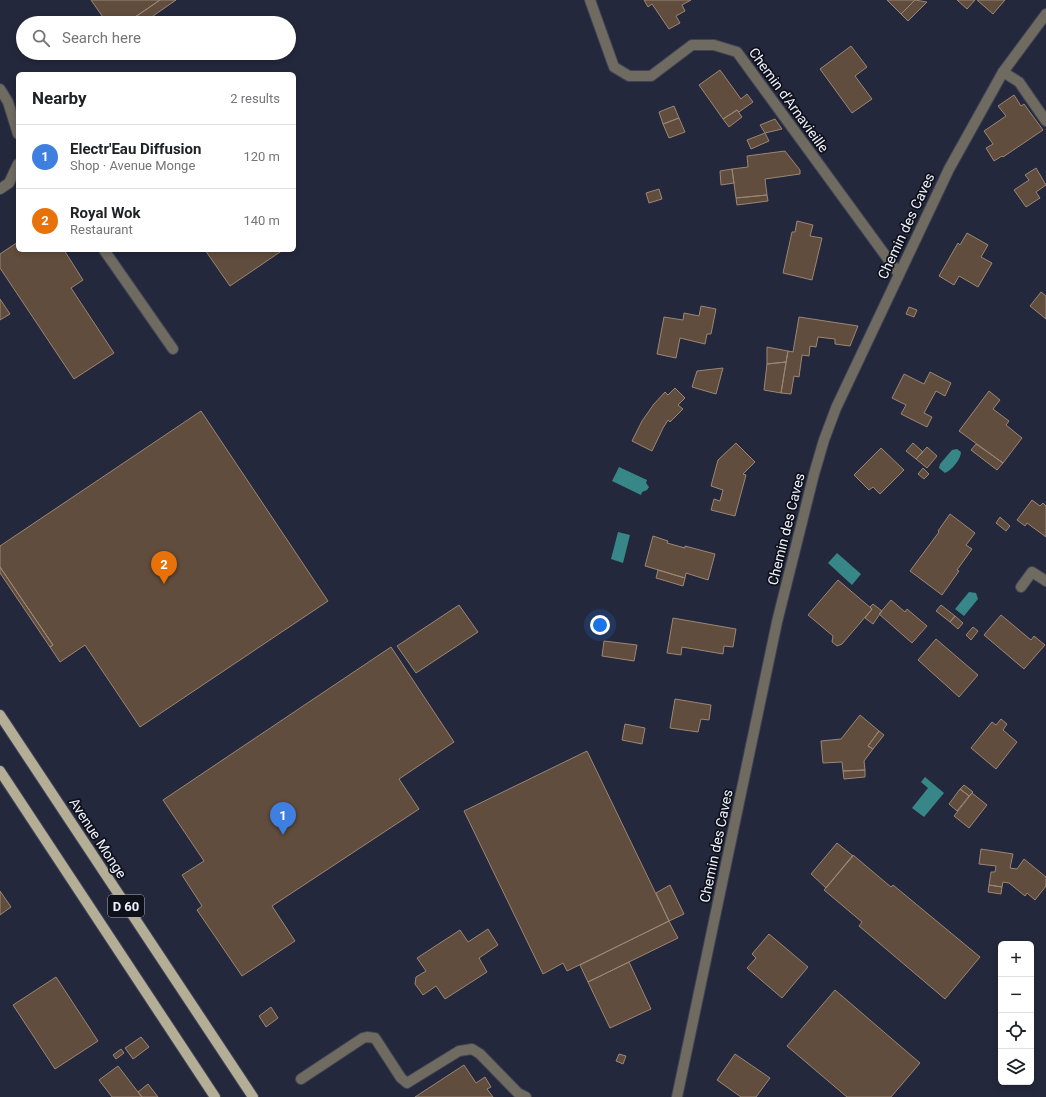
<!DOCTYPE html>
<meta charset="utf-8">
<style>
body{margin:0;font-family:Roboto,sans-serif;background:#f2f2f2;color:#202124}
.controls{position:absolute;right:12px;bottom:12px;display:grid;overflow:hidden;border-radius:6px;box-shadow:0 2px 6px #0003}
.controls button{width:36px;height:36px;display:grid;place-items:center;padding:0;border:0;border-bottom:1px solid #e0e0e0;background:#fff;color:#202124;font:20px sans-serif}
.you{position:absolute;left:600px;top:625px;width:14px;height:14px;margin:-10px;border:3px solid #fff;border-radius:50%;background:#1a73e8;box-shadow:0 0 0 6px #1a73e833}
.badge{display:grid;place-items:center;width:26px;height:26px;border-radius:50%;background:#376d78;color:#fff;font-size:13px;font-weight:700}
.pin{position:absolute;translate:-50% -33px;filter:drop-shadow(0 1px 2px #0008)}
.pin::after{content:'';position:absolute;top:21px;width:14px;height:12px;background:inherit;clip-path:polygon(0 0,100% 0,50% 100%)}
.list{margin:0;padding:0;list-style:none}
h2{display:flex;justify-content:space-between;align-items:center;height:52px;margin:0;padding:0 16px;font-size:17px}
h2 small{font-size:13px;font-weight:400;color:#757577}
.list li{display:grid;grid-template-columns:26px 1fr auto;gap:12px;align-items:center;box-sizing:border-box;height:64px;padding:0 16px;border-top:1px solid #e0e0e0}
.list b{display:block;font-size:15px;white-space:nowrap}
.list p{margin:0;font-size:13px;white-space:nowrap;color:#757577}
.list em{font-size:13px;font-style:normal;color:#757577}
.icon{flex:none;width:22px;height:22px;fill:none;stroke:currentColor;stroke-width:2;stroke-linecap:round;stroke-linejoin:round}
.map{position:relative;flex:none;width:1046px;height:1097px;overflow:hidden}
.search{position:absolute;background:#fff;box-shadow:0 2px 6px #0003;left:16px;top:16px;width:280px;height:44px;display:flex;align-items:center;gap:10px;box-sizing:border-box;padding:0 14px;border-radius:22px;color:#757577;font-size:15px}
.panel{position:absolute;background:#fff;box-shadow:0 2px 6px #0003;left:16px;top:72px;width:280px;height:180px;border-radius:6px}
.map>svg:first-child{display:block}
.water{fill:#388788}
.building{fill:#614d3d;stroke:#9c8674}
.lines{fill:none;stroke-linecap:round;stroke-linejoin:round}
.service-casing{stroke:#404457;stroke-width:12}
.minor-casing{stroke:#404457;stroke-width:12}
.tertiary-casing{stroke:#404457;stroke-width:12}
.primary-casing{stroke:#404457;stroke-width:12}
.service{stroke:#6f6b61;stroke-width:10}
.minor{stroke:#6f6b61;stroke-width:10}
.tertiary{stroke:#6f6b61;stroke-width:10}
.primary{stroke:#b5ae97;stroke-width:10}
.labels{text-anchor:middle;stroke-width:3.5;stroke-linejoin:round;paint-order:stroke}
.shield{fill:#0f111a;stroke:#acaeb9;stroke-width:1}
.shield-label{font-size:13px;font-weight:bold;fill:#eff2fd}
.street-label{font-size:14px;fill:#eff2fd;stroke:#0f111a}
</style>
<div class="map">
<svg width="1046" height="1097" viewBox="0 0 1046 1097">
<rect width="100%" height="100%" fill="#24283c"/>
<path class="water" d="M957 449 961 452C961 459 952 470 945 473L939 468 940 464 952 450Z
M619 467 647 480 646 483 649 487 647 490 642 492 641 495 612 481Z
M618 532 630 535 623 563 611 559Z
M837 553 861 574 852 585 828 563Z
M969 592 976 593 978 599 964 616 955 609Z
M925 777 944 793 924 817 912 808 928 788 921 782Z"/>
<path class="building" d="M91 0H160L126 23H107Z
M160 0H176L143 23H133L131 20Z
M644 0H691L682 5 685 11 676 16 680 23 669 29 652 4 648 7Z
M887 0H915L901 14Z
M915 0 927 2 908 21 901 14Z
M957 0H975L967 9Z
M977 0H1005L993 14Z
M851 46 867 67 855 76 872 99 852 113 820 69Z
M720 70 741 99 747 94 753 102 739 112 737 110 723 119 699 85Z
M1014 95 1021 106 1024 104 1043 130 1003 157 1002 156 994 161 986 148 993 144 984 131 1006 116 998 106Z
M674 106 679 118 663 124 659 112Z
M737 110 742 117 729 127 723 119Z
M679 118 685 132 669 138 663 124Z
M775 119 782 129 765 133 760 125Z
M765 133 769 141 751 149 747 140Z
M785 151 800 170V174L765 179 767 195 736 198 732 169 748 167 747 156Z
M1036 168 1046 185 1036 192 1040 198 1026 207 1014 190 1029 180 1025 175Z
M732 169 734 183 721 185 720 171Z
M659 189 662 199 649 203 646 193Z
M767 195 768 201 737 205 736 198Z
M797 221 813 225 810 236 822 238 812 280 783 273 792 232H795Z
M967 233 988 245 981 257 992 263 978 287 959 276 954 285 939 276 958 243 960 245Z
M18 242V250H64L83 280 71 288 114 353 74 379 0 268V254Z
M205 250H283L230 286Z
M1041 292 1046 296V319L1030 306Z
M0 299 10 314 0 320Z
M701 306 716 309 711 334H707L705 344 680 338 676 358 657 354 664 317 683 320 684 313 699 316Z
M909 307 917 310 914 317 906 314Z
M799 317 858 326 850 346 835 344V339L818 337 816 347 810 346 809 356 802 355 799 377 794 376 791 394 781 393 788 351 793 352Z
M767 347 788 351 786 362 767 364Z
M786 362 781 393 764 390 767 364Z
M723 368 716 394 692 387 697 371Z
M930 372 951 383 945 396 936 391 924 413 932 417 927 427 901 414 906 405 892 398 904 374 924 384Z
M675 388 685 398 678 405 683 409 670 422 668 420 663 428 652 451 632 441 642 421 654 404 665 392 668 395Z
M989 391 1000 400 993 409 1009 421 1006 425 1022 438 1003 463 959 431Z
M201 411 328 601 140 727 85 645 60 662 50 647 53 645 0 567V546Z
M736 443 755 462 743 474 746 475 735 516 711 510 714 499 720 501 723 490 711 486 718 460Z
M913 443 923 452 916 459 906 451Z
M976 444 1003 463 997 470 971 450Z
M927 447 937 456 927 468 916 459Z
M881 448 904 470 880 494 873 487 869 490 854 475Z
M923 468 929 474 924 479 918 474Z
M1032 500 1040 506 1043 503 1046 506V537L1027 523 1025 526 1017 520Z
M950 514 975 533 966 545 972 549 957 570 959 571 942 595 910 571 939 532 938 531Z
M1000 517 1010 526 1006 531 996 523Z
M653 536 668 541 667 543 685 548V546L715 554 708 580 686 573 685 578 645 566Z
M0 567 53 645 50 647 0 573Z
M658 570 685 578 683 586 656 578Z
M838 580 872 609 842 644 837 646 832 642 833 636 808 615Z
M891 600 905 612 907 609 927 626 912 643 879 614Z
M873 604 882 611 873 624 865 618 872 609 870 607Z
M459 605 478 632 416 673 397 646Z
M941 605 955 616 950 622 936 611Z
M1001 615 1031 640 1034 636 1045 645 1024 669 984 635Z
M955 616 963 623 958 629 950 622Z
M673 618 736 629 733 647 724 646 723 654 682 647 681 655 667 653Z
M973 627 978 631 971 640 966 635Z
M936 639 978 675 959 697 918 660Z
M604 641 637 645 634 661 602 656Z
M391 647 454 742 399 779 419 809 272 906 295 941 242 976 197 910 202 906 182 875 204 861 163 800Z
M675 699 711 705 709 720 701 719 698 732 670 728Z
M860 715 879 731 868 746 873 749 864 761 865 770 843 771 842 762 823 763 821 741 841 739Z
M1001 719 1007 724 1003 730 1017 742 996 769 971 748 992 722 996 725Z
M625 724 645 728 642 744 622 740Z
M879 731 884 735 873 749 868 746Z
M587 751 669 921 567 971 563 963 543 974 464 811Z
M865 770V777L844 779 843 771Z
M964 785 973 792 969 796 960 789Z
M960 789 969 796 957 811 949 804Z
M972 793 987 805 969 828 954 816Z
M837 843 853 856 826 888 811 874Z
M981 849 1013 854 1010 868 1017 869 1024 859 1046 877V886L1035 900 1027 893 1025 896 1009 883 1003 882 1002 887 989 885 991 872H995L996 866 979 864Z
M853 855 891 887 893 885 980 957 945 999 859 926 862 922 824 890Z
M670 885 684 914 669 921 656 893Z
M989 885 1002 887 1001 894 988 892Z
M0 891 11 907 0 915Z
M669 921 678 938 588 982 580 965Z
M488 929 498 945 479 958 487 972 445 999 436 986 423 995 415 984 416 977 426 971 417 958 460 930 468 942Z
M769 934 808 967 782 998 747 968 756 958 752 954Z
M629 962 651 1009 610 1028 588 982Z
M56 977 98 1041 55 1069 13 1005Z
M835 990 920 1063 891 1097H847L787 1046Z
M271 1007 278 1018 266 1027 259 1016Z
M141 1037 149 1047 133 1059 125 1048Z
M121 1049 124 1053 116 1059 113 1055Z
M619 1054 626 1056 623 1064 616 1061Z
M735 1054 770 1078 756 1097H741L717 1080Z
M464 1065 476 1083 485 1077 491 1087 487 1089 493 1097H415Z
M118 1066 138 1092 142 1097H112L99 1080Z
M148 1084 158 1097H142L138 1092Z"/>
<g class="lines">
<g class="service-casing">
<path id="service" d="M301 1079 363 1038 367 1037 375 1038 401 1078 407 1083 459 1051 472 1049 480 1054 518 1093 526 1097"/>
</g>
<g class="minor-casing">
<path id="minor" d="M590 0 614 67 629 76H651L692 45H714L737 52 899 274
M1003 72 1019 82 1046 121
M0 89 8 102 18 134
M0 189 9 183 18 164
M104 250 173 349
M1021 587 1032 572 1046 581"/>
</g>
<g class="tertiary-casing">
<path id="tertiary" d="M677 1097 777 622 814 474 824 440 836 408 949 169 1003 72 1046 14"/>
</g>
<g class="primary-casing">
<path id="primary" d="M0 715 253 1097
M0 771 215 1097"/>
</g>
<use href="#service" class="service"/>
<use href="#minor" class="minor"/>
<use href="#tertiary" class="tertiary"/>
<use href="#primary" class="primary"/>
</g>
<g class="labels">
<rect class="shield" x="108" y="895" width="36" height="22" rx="3"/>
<g class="shield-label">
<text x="126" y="911">D 60</text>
</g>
<g class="street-label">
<text transform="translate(789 100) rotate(54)" y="5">Chemin d'Arnavieille</text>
<text transform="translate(906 226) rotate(-65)" y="5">Chemin des Caves</text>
<text transform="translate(786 529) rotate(-76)" y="5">Chemin des Caves</text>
<text transform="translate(98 838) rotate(57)" y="5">Avenue Monge</text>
<text transform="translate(716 846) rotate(-78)" y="5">Chemin des Caves</text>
</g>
</g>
</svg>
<div class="controls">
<button>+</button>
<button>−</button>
<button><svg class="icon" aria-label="locate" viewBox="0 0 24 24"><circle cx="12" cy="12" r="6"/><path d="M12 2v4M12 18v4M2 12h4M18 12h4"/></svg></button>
<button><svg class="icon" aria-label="layers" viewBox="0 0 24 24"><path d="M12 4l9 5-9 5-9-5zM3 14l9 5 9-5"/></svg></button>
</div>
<div class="you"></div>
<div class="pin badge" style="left:283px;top:835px;background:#3f7fe0">1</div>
<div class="pin badge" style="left:164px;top:584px;background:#e8710a">2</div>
<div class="search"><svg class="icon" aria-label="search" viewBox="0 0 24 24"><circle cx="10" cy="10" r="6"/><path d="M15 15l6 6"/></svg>Search here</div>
<section class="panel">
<h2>Nearby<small>2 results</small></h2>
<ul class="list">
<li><span class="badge" style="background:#3f7fe0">1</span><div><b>Electr'Eau Diffusion</b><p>Shop · Avenue Monge</p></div><em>120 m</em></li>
<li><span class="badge" style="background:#e8710a">2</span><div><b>Royal Wok</b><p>Restaurant</p></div><em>140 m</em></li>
</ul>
</section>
</div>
